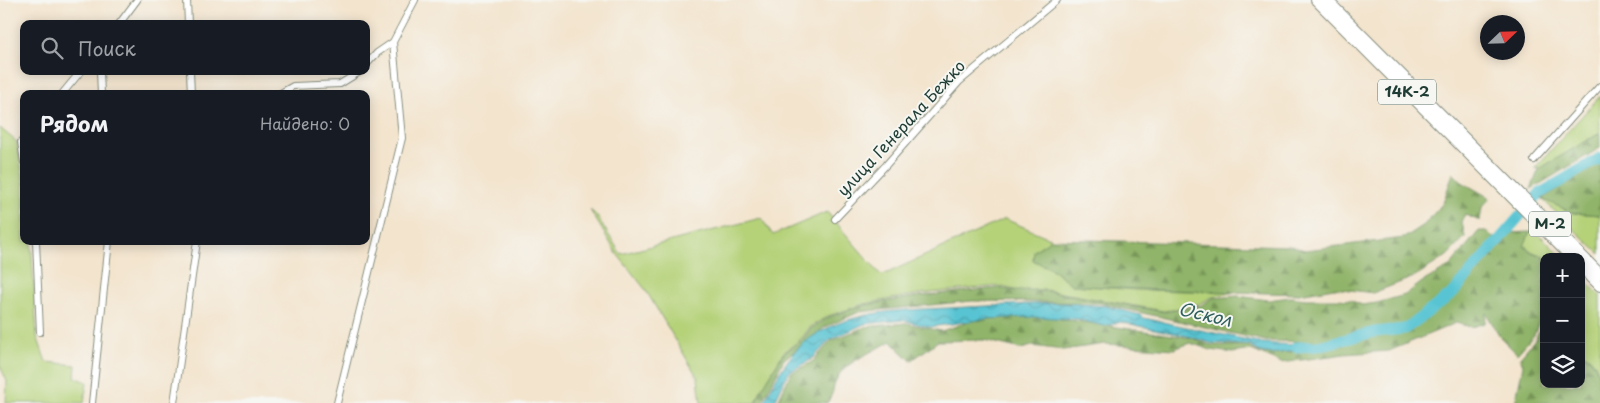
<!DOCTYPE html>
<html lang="ru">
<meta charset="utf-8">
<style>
body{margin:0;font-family:"Playpen Sans",sans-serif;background:#20242c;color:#f1f3f6}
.controls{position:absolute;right:15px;bottom:15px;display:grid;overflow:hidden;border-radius:10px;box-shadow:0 2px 12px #0003}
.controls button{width:45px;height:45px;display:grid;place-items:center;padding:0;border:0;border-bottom:1px solid #363941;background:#171b24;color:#f1f3f6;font:25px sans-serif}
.compass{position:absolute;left:1480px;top:15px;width:45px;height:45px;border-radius:50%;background:#171b24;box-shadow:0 2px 12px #0003;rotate:67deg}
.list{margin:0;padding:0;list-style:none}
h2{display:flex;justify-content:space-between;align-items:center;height:65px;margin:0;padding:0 20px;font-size:21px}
h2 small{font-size:16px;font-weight:400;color:#9ea1a6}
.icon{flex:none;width:28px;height:28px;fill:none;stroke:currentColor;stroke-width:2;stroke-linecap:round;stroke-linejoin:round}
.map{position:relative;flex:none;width:1600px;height:403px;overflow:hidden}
.search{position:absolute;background:#171b24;box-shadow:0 2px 12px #0003;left:20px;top:20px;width:350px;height:55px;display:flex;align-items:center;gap:12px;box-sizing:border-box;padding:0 18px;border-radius:10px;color:#9ea1a6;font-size:19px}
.panel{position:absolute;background:#171b24;box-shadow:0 2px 12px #0003;left:20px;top:90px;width:350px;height:155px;border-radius:10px}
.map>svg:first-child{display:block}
.grass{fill:#b5d279;stroke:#6a8856}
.forest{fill:url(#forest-firs);stroke:#58784e}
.water{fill:url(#water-waves);stroke:#3c8084}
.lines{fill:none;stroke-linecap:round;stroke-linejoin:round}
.river{stroke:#59c4d3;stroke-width:11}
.street-casing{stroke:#899080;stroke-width:8}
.primary-casing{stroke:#899080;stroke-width:12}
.street{stroke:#fff;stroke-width:6}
.primary{stroke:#fff;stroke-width:10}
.labels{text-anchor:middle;stroke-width:4;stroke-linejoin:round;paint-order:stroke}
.shield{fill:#f6f6f2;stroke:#60746d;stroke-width:1}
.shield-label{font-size:15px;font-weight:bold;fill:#1f3d34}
.street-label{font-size:16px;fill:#1f3d34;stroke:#f6f6f2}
.water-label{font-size:18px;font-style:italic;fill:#2e5f5c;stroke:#f6f6f2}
</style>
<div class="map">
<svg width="1600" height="403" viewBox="0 0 1600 403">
<defs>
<pattern id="forest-firs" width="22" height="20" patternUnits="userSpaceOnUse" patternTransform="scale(1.25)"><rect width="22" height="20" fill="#90b469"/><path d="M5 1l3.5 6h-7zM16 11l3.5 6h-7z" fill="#759457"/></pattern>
<pattern id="water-waves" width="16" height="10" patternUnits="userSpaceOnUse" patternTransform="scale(1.25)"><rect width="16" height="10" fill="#59c4d3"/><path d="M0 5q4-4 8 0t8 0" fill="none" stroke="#49a0ac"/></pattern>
</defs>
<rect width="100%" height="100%" fill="#f6f6f2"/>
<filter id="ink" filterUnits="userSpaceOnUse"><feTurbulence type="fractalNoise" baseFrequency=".02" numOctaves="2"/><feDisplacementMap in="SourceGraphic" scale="10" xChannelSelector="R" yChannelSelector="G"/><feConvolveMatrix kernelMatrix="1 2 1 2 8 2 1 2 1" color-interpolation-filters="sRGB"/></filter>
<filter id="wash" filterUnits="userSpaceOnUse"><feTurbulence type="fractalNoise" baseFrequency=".0096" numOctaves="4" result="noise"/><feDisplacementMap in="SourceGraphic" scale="20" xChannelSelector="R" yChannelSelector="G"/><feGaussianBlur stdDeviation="1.12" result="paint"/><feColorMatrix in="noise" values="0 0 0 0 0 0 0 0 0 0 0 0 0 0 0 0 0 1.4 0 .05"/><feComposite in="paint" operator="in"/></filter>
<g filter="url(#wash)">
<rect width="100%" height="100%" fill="#f3e4cd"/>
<path class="grass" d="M1600 96V133L1539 169 1535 168Z
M0 128 17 142 24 183V241H31L37 336 46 362 76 365 75 377 87 382 84 403H6L7 381 0 366Z
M1542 199 1573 213 1600 215V254Z
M590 210 596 215 621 254 761 218 773 235 827 212 880 274 883 275 1005 219 1052 239 1035 250 1033 260 1055 271 1072 285 1135 290 1235 292 1212 297 1199 304 1164 311 1046 290H1015L998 286 919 294 864 304 828 316 810 327 801 339 783 353 754 403H701L698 378 645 289 617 254Z
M1530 232 1538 233 1562 257C1547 257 1535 256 1524 245Z
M1581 276 1600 295V379C1597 367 1594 357 1581 353Z"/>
<path class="forest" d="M1600 133V148L1531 189 1539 169Z
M1600 162V215L1573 213 1542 199Z
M1453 173 1462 182 1490 198 1482 207 1480 221 1465 215 1462 222 1465 237 1447 256 1414 277 1373 293 1334 288 1299 294 1134 289 1072 285 1055 271 1033 260 1034 251 1052 239 1290 246 1305 250 1404 238 1424 225 1443 203Z
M1479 231H1486L1495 239 1447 294 1404 326 1376 329 1323 342 1266 341 1099 303 972 301 859 312 825 327 784 359 762 403H755L761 390 783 354 802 340 811 328 829 317 865 305 920 296 998 288 1015 291H1047L1164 312 1200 306 1213 298 1238 296 1268 300 1290 297 1306 299H1337L1350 300 1362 305 1377 303 1405 295 1422 282 1449 267Z
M1530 232 1524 246 1531 252 1545 257 1544 310 1534 335 1517 354 1501 338 1486 313 1485 323 1471 327 1456 323 1389 351 1344 354 1281 363 1251 350 1232 353 1211 350 1190 343 1174 349 1105 344 1063 350 1032 346 1021 349 984 340 938 341 911 361 891 341C876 350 844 363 837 378 832 389 835 391 827 403H777L791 373 812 362 831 341 865 327 906 323 941 331 978 319 1042 316 1192 338 1210 345 1249 346 1255 351 1264 354 1290 352 1406 331 1454 296 1507 233Z
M1544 318V384H1581V353C1600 360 1600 384 1600 403H1515L1523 365 1520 357 1536 338Z"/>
<path class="water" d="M1062 303 1106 306 1140 315 1144 318 1262 343 1313 346C1294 350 1264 361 1250 345L1210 343 1192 337 1121 322 1104 326 1077 319 1033 317 986 319 930 327 903 320 864 324 830 340 812 359 788 373 774 403H764C775 379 790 351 812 337 853 310 902 310 948 308 986 306 1024 304 1062 303Z"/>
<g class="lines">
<path class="river" d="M1296 347 1318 346 1375 332 1405 329 1452 294 1539 194 1600 158"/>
</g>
</g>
<g filter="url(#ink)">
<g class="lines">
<g class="street-casing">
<path id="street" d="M187 0 188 24
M119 24 137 0
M366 65 377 53 393 42 415 0
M100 71 101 94
M190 71 191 94
M62 94 81 71
M279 94 293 86 340 84 361 71
M24 139 21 142 24 162
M1534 160 1600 86
M835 219 886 165 959 82 1057 0
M36 241 40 332
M92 403 109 241
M174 403 197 241
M337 403 402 138 393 42"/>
</g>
<g class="primary-casing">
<path id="primary" d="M1316 0 1571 257
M1327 0 1600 274
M1581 267 1600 286"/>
</g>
<use href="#street" class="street"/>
<use href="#primary" class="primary"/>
</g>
</g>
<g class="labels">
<g class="shield">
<rect x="1378" y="79.5" width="58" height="25" rx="4"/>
<rect x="1529" y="211.5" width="42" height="25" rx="4"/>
</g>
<g class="shield-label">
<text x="1407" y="97">14К-2</text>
<text x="1550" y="229">М-2</text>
</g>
<g class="street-label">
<text transform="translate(901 128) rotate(-47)" y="6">улица Генерала Бежко</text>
</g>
<g class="water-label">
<text transform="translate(1205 315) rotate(13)" y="6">Оскол</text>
</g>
</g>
</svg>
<div class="controls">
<button>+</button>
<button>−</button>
<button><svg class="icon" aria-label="layers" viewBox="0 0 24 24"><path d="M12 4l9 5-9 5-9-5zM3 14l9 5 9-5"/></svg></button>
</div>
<svg class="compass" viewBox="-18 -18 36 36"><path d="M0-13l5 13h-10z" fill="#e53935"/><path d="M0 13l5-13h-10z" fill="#9ea1a6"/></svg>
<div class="search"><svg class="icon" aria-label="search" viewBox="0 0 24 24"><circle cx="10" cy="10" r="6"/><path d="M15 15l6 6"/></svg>Поиск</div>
<section class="panel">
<h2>Рядом<small>Найдено: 0</small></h2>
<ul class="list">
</ul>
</section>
</div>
